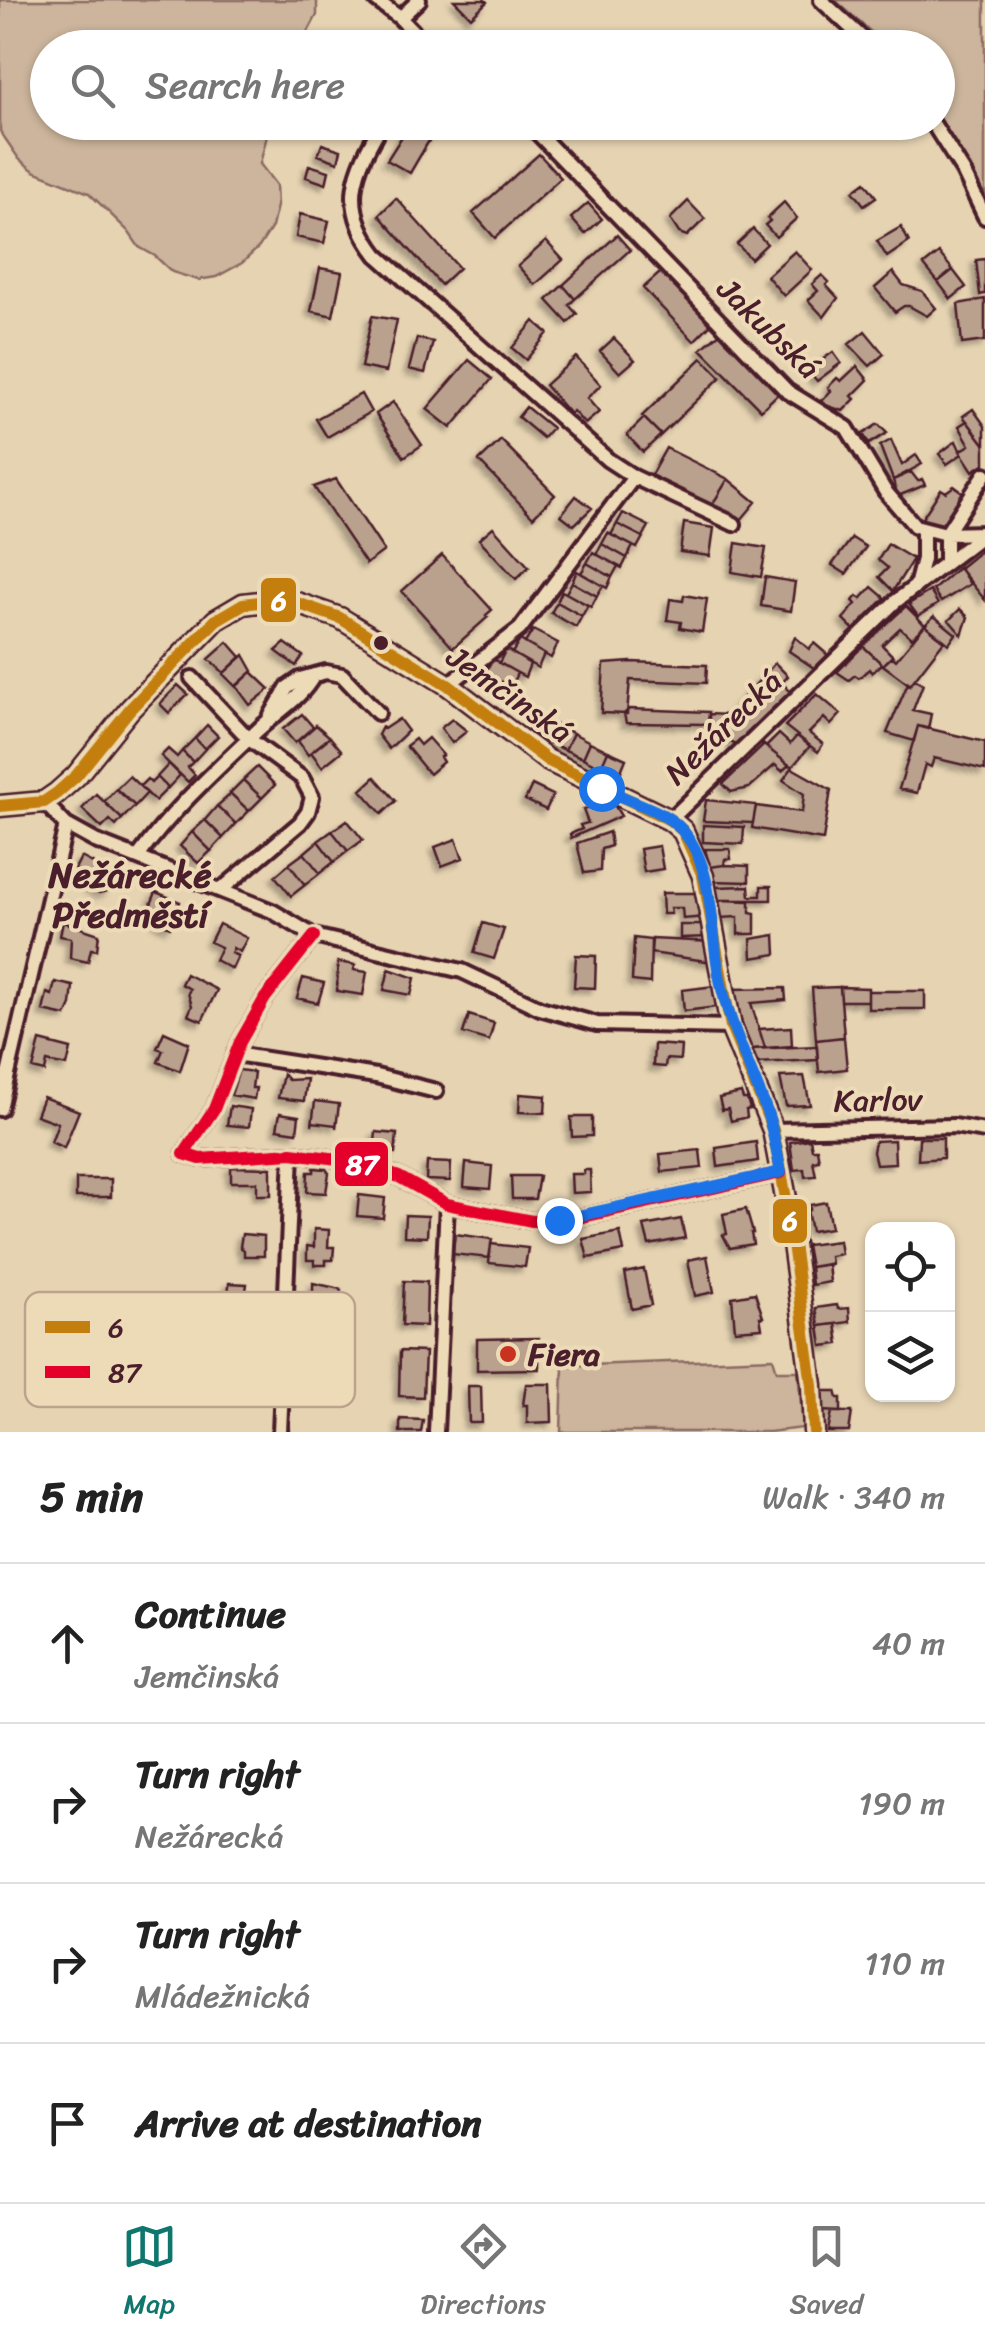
<!DOCTYPE html>
<meta charset="utf-8">
<style>
body{margin:0;font-family:Sriracha,sans-serif;background:#f6f6f6;color:#222}
.controls{position:absolute;right:30px;bottom:30px;display:grid;overflow:hidden;border-radius:20px;box-shadow:0 2px 8px #0004}
.controls button{width:90px;height:90px;display:grid;place-items:center;padding:0;border:0;border-bottom:2px solid #e0e0e0;background:#fff;color:#222;font:50px sans-serif}
.stop{position:absolute;width:30px;height:30px;margin:-22px;border:8px solid #1a73e8;border-radius:50%;background:#fff}
.stop.end{background:#1a73e8;border-color:#fff;box-shadow:0 2px 10px #0008}
.list{margin:0;padding:0;list-style:none}
h2{display:flex;justify-content:space-between;align-items:center;height:130px;margin:0;padding:0 40px;font-size:42px}
h2 small{font-size:32px;font-weight:400;color:#767676}
.list li{display:grid;grid-template-columns:65px 1fr auto;gap:30px;align-items:center;box-sizing:border-box;height:160px;padding:0 40px;border-top:2px solid #e0e0e0}
.list b{display:block;font-size:38px;white-space:nowrap}
.list p{margin:0;font-size:32px;white-space:nowrap;color:#767676}
.list em{font-size:32px;font-style:normal;color:#767676}
.icon{flex:none;width:55px;height:55px;fill:none;stroke:currentColor;stroke-width:2;stroke-linecap:round;stroke-linejoin:round}
.map{position:relative;flex:none;width:985px;height:1432px;overflow:hidden}
.search{position:absolute;background:#fff;box-shadow:0 2px 8px #0004;left:30px;right:30px;top:30px;height:110px;display:flex;align-items:center;gap:25px;box-sizing:border-box;padding:0 35px;border-radius:55px;color:#767676;font-size:38px}
.sheet{height:770px;background:#fff}
nav{display:flex;justify-content:space-around;align-items:center;box-sizing:border-box;height:140px;border-top:2px solid #e0e0e0;background:#fff;font-size:28px;color:#767676}
nav a{display:grid;justify-items:center;gap:5px}
nav .on{color:#0f766e}
.map>svg:first-child{display:block}
.green{fill:#ccb59c;stroke:#8b6a64;stroke-width:2.5}
.building{fill:#baa18d;stroke:#4a1f2b;stroke-width:2.5;filter:url(#shadow)}
.lines{fill:none;stroke-linecap:round;stroke-linejoin:round}
.street-casing{stroke:#4a1f2b;stroke-width:20}
.secondary-casing{stroke:#4a1f2b;stroke-width:25}
.street{stroke:#eddbb8;stroke-width:12}
.secondary{stroke:#eddbb8;stroke-width:18}
.bus-1-casing{stroke:#eddbb8;stroke-width:20}
.bus-2-casing{stroke:#eddbb8;stroke-width:20}
.bus-1{stroke:#c37e0d;stroke-width:12}
.bus-2{stroke:#e4002b;stroke-width:12}
.route{stroke:#1a73e8;stroke-width:12}
.bus-dot{fill:#4a1f2b;stroke:#eddbb8;stroke-width:4}
.poi-dot{fill:#c8321e;stroke:#eddbb8;stroke-width:4}
.labels{text-anchor:middle;stroke-width:8;stroke-linejoin:round;paint-order:stroke}
.street-label{font-size:32px;fill:#4a1f2b;stroke:#eddbb8}
.poi-label{font-size:32px;font-weight:bold;fill:#4a1f2b;stroke:#eddbb8;text-anchor:start}
.neighbourhood-label{font-size:35px;font-weight:bold;fill:#4a1f2b;stroke:#eddbb8}
.key{fill:#eddbb8;stroke:#bca38e;stroke-width:2.5}
.key-label{font-size:28px;fill:#4a1f2b}
.line-badge{stroke:#eddbb8;stroke-width:4}
.badge-label{font-size:28px;text-anchor:middle;font-weight:bold;fill:#fff}
</style>
<div class="map">
<svg width="985" height="1432" viewBox="0 0 985 1432">
<defs>
<filter id="shadow"><feDropShadow dx="-4.5" dy="4.5" stdDeviation="2.5" flood-color="#0004"/></filter>
</defs>
<rect width="100%" height="100%" fill="#e6d3b2"/>
<filter id="ink" filterUnits="userSpaceOnUse"><feTurbulence type="fractalNoise" baseFrequency=".01" numOctaves="2"/><feDisplacementMap in="SourceGraphic" scale="20" xChannelSelector="R" yChannelSelector="G"/><feConvolveMatrix kernelMatrix="1 2 1 2 8 2 1 2 1" color-interpolation-filters="sRGB"/></filter>
<g filter="url(#ink)">
<path class="green" d="M0 0H317V15L300 47 48 48V122L270 123 260 164 276 185 277 206 272 227 259 247 242 263 216 277 198 280 172 272 155 256 139 247 128 231 89 193 34 171 19 159 0 131Z
M835 0H985V208L938 115V48L888 47Z
M773 1358 777 1371H798L803 1428 769 1432H561L563 1366Z"/>
<path class="building" d="M454 0H485L487 2 471 17Z
M411 122H440L410 173 387 160Z
M322 144 341 150 338 162 318 155Z
M539 154 561 178 495 238 473 213Z
M309 165 329 171 326 184 306 177Z
M865 182 876 197 864 205 853 191Z
M396 198 459 268 441 285 379 215Z
M688 201 705 219 687 236 679 233 670 219Z
M784 202 797 218 776 237 765 225 770 221 767 218Z
M588 203 602 219 585 234 571 218Z
M300 214 329 221 324 243 296 237Z
M901 227 909 242 887 257 877 241Z
M753 229 767 244 751 259 737 244Z
M617 235 630 250 575 299 563 285Z
M546 241 563 260 535 285 518 266Z
M795 251 812 270 784 296 767 276Z
M939 253 953 270 938 282 924 265Z
M985 259V294L980 295 976 260Z
M320 268 342 272 333 316 311 311Z
M953 270 966 287 951 299 938 282Z
M661 272 711 324 694 341 643 288Z
M893 272 903 285 922 291 936 308 927 316 909 306H904L895 312 875 288Z
M822 275 829 282 826 285 838 298 824 317 808 300 818 291 812 284Z
M563 285 575 299 569 305 577 314 568 323 547 300Z
M985 299V341L962 344 958 304Z
M372 316 397 320 386 372 361 367Z
M534 321 548 333 526 360 512 348Z
M722 331 780 392 761 410 701 349Z
M865 331 884 354 870 366 849 344Z
M417 338 433 342 425 373 409 369Z
M614 338 635 360 620 373 600 351Z
M833 352 841 363 817 381 808 370Z
M576 357 601 385 587 398 599 412 585 424 573 411 570 414 545 385Z
M702 358 721 377 661 435 642 416Z
M469 360 492 379 451 428 427 409Z
M857 366 868 380 852 396 855 399 843 411 819 403 831 391 828 387 837 378 841 381Z
M361 394 371 412 327 437 316 419Z
M393 402 422 445 404 457 376 414Z
M526 407 552 428 543 438 518 417Z
M973 409 985 426V445L963 416Z
M644 418 661 435 643 452 627 435Z
M967 421 985 445V463L973 471 960 451 970 445 959 426Z
M878 424 887 433 869 444 863 434Z
M501 440 555 495 533 517 479 461Z
M891 440 902 465 916 455 922 464 893 480 880 446Z
M956 441 962 454 947 464 939 454Z
M666 448 728 479 712 505 651 475Z
M911 472 918 481 922 479 925 485 898 496 893 480Z
M336 479 384 551 366 564 314 487Z
M728 479 756 502 741 520 712 505Z
M954 486 965 494 945 526 921 520 941 489 946 492Z
M576 496 592 508 574 525 561 515Z
M623 513 649 526 643 537 617 524Z
M684 523 714 528 710 556 680 552Z
M617 524 643 537 637 548 611 535Z
M493 527 529 567 516 579 479 539Z
M608 533 633 546 627 558 602 544Z
M852 538 866 547 846 574 832 565Z
M736 543 766 548 761 577 732 572Z
M602 544 627 558 622 568 596 554Z
M888 544 913 559 893 591 879 577 888 568 878 560Z
M985 547V600L959 568Z
M593 552 618 566 612 577 587 563Z
M442 555 492 610 486 615 488 617 453 648 402 591Z
M587 563 612 577 607 588 581 573Z
M959 567 970 584 941 602 933 590Z
M577 571 603 586 597 596 572 582Z
M765 577 795 582 791 611 761 606Z
M572 582 597 596 591 607 566 593Z
M872 587 885 598 854 630 843 619 856 604 853 601 857 596 861 599Z
M562 591 588 605 582 616 557 602Z
M930 591 938 604 918 616 909 604Z
M684 595 707 599 702 632 680 628 681 622 667 620 670 599 683 601Z
M557 602 582 616 576 627 551 613Z
M906 606 925 625 912 638 900 628 882 645 893 656 883 665 863 646Z
M960 609 968 617 962 635 949 620Z
M934 616 956 634 949 644 925 625Z
M925 625 944 641 910 685 883 665 892 656 896 660Z
M533 630 558 643 551 658 525 643Z
M795 637 809 649 814 643 829 656 817 670 789 651Z
M520 640 544 654 538 668 512 653Z
M228 642 241 657 224 673 209 659Z
M285 643 303 656 296 666 276 651Z
M863 646 882 664 872 673 869 669 859 678 855 675 849 680 837 672Z
M506 649 530 664 525 677 499 663Z
M244 655 253 671 236 687 223 674Z
M493 659 517 673 511 687 485 673Z
M631 662 707 665 706 683 630 680 627 714 601 713 604 664Z
M775 663 788 676 782 683 792 693 740 748 709 727V714L728 715Z
M252 672 270 689 250 705 236 686Z
M915 679 923 684 913 710 931 714 928 729 918 726 914 741 887 733 908 683 910 685Z
M178 685 188 694 169 713 160 704Z
M817 694 841 714 831 725 824 718 809 733 823 744 818 752 785 726Z
M629 709 709 712 708 724 626 723 624 714Z
M302 714 313 727 295 743 283 729Z
M532 716 553 726 546 741 528 732Z
M399 719 408 731 389 749 378 735 382 727 384 729Z
M452 719 467 731 452 743 441 728Z
M554 724 573 733 565 750 546 741Z
M207 725 218 736 205 749 195 738Z
M316 725 330 737 308 755 298 741Z
M918 726 985 742V770L934 758 931 767 925 764 917 793 899 789Z
M573 733 590 742 583 758 565 750Z
M779 734 790 744 797 736 810 746 792 767 766 747Z
M330 737 342 751 322 767 311 752Z
M195 738 205 749 193 762 182 751Z
M428 738 443 755 440 757 443 762 429 774 406 746 415 739 420 745Z
M590 742 608 751 601 767 583 758Z
M764 745 789 765 782 771 775 765 749 788 731 792 723 784Z
M168 749 177 757 182 751 193 762 188 767 195 775 188 782 161 756Z
M608 751 626 759 619 776 601 767Z
M169 764 180 775 168 788 157 777Z
M257 767 275 785 262 798 243 780Z
M792 768 831 790 823 840 752 828 756 806 802 812 804 794 783 780Z
M129 776 147 793 135 806 116 789Z
M157 777 168 788 155 801 140 786 147 779 151 783Z
M375 777 396 801 382 814 361 790Z
M243 780 262 798 249 811 230 793Z
M532 785 553 795 546 810 525 800Z
M116 789 135 806 122 819 104 802Z
M96 794 122 819 116 826 110 820 102 828 82 809Z
M231 794 249 811 236 824 217 806Z
M706 800 756 805 753 823 703 821Z
M605 801 615 806 621 816 571 838 570 834 582 829 580 825 588 823 583 810Z
M217 806 236 824 223 838 205 820Z
M205 820 223 838 211 851 192 832Z
M347 820 363 840 348 851 332 831Z
M703 825 744 827 743 844 703 842Z
M332 831 348 851 334 862 318 841Z
M192 832 211 851 198 863 180 846Z
M609 832 611 846 601 849 600 871 584 873 577 843Z
M456 839 463 858 442 866 435 847Z
M318 841 334 862 320 873 304 853Z
M659 846 663 869 644 872 640 849Z
M705 849H730L731 859H725L724 865 710 867Z
M304 853 320 873 305 885 289 864Z
M81 857 114 874 108 891 99 893 87 885 91 876 75 869Z
M289 864 305 885 291 896 275 876Z
M724 865 749 866V882L711 881 710 867Z
M749 886 750 896H761V886H771V900H718L714 887Z
M156 892 180 902 170 927 157 922 158 913 149 909Z
M662 893H702L706 917 683 919 682 908H670L671 914H663Z
M718 900 750 901V912L755 913V934H738V917L719 918Z
M63 922 99 934 97 950 91 949 88 962 70 958 71 938 60 936Z
M483 923 504 929 494 959 474 953Z
M219 924 247 938 240 952 233 948 231 953 238 956 232 969 215 960 221 947 210 942Z
M680 925H708L710 937 680 938Z
M775 935 776 954 752 958 751 939Z
M634 938 651 940 650 983 632 981Z
M652 939 713 942V962L651 953Z
M576 955 596 956 595 988 574 987Z
M338 962 355 965 354 970 367 972 363 995 337 991Z
M389 969 415 978 411 995 384 990Z
M186 974 217 990 202 1021 188 1015 192 1006 188 993 190 989 181 984Z
M303 978 324 983 318 1003 297 998Z
M55 982 73 986 71 1005 66 1016 43 1011 47 993 52 995Z
M715 986 717 1007 684 1011 682 990Z
M840 987 844 1037 816 1040 812 988Z
M840 987 868 988V1001H841Z
M785 988 786 1000 751 1003 765 1048 750 1049 731 989Z
M868 991H925V1009H868Z
M469 1015 494 1023 489 1041 463 1033Z
M791 1027 792 1046 765 1048 759 1029Z
M164 1032 189 1043 180 1071 158 1062 163 1050 157 1048Z
M844 1037 847 1069 819 1072 816 1040Z
M40 1041 71 1049 67 1066 47 1062 45 1072 33 1069Z
M654 1044 681 1046 680 1060 666 1059 665 1067 653 1066Z
M817 1046 818 1060 756 1063 751 1049Z
M239 1070 254 1072 252 1088H256L254 1099 231 1095Z
M283 1074 288 1080 307 1079 304 1101 278 1098Z
M804 1076 810 1105 786 1106 780 1077Z
M741 1093 743 1099H747L750 1109 746 1110 747 1117 731 1121 728 1109 722 1110 719 1098Z
M520 1094 546 1096 545 1113 519 1112Z
M43 1097 79 1111 64 1148 51 1142 58 1123 36 1115Z
M315 1101 339 1104 336 1128V1125L313 1122 312 1125Z
M230 1106 251 1109 249 1127 227 1125Z
M280 1113 299 1116 297 1132 277 1129Z
M571 1117H592V1136L572 1137Z
M376 1132 397 1134 395 1154 374 1153Z
M919 1138H943V1158L918 1160Z
M810 1139 812 1149H817L819 1160 813 1161 816 1176 805 1177 804 1169 794 1170 790 1142Z
M894 1140 895 1163 876 1164 873 1152 875 1141Z
M756 1142 758 1161 718 1167 716 1148Z
M700 1150 702 1168 662 1172 660 1154Z
M427 1162 451 1163 450 1181 426 1180Z
M466 1163 492 1166 490 1189 464 1187Z
M231 1167 271 1168V1195H257V1182H231Z
M314 1168 326 1169 329 1173 326 1193 307 1192 308 1172H314Z
M584 1170H590L591 1192 572 1193 571 1174H584Z
M511 1176H539L535 1199H512Z
M76 1179H111V1197H76Z
M359 1195 385 1198 383 1218 357 1216Z
M826 1202 831 1228 811 1231 807 1210H810V1205Z
M746 1209 753 1233H751L753 1244 730 1248 723 1235 727 1234 723 1214Z
M405 1215 428 1216 427 1237 404 1236Z
M681 1219 685 1238 649 1245 644 1226Z
M314 1229 329 1230 328 1247H334L333 1260H326V1265H314V1260H307V1246L314 1247Z
M620 1232 624 1251 588 1258 583 1239Z
M242 1234 264 1236V1256H244V1250L240 1247Z
M455 1234 492 1239 489 1258 452 1254Z
M839 1241 841 1254 830 1256 831 1264 810 1267 806 1245Z
M491 1244 528 1248 525 1267 489 1263Z
M707 1256 714 1292 695 1296 688 1260Z
M828 1264 830 1282 812 1285 810 1267Z
M644 1269 651 1305 632 1309 625 1273Z
M404 1281 427 1282 426 1326 402 1325Z
M229 1283 247 1284 246 1291 261 1292 260 1315 237 1313 238 1303 228 1302Z
M313 1283 341 1289 338 1332 325 1331 326 1314 303 1316 304 1300H313Z
M755 1293 763 1317H760L762 1328 735 1330 732 1297Z
M837 1305 838 1309 849 1308 850 1322 819 1326 816 1308Z
M836 1324 839 1344 822 1346 819 1326Z
M539 1338V1369L477 1370V1339Z
M400 1351 425 1352 423 1397 399 1396Z
M526 1384H551L552 1422 527 1423V1405H523Z
M468 1386H481L482 1423H469Z
M821 1391H836L838 1398H841V1412L822 1411Z
M832 1412H852L849 1432H828Z
M400 1419 423 1420 421 1432H400Z"/>
<g class="lines">
<g class="street-casing">
<path id="street" d="M376 0 400 18 429 48
M821 0 873 48
M400 18 419 0
M383 122C353 172 339 206 377 255L608 460 634 477 734 524
M527 122 787 391 847 428 885 491 915 526 946 534 984 533
M932 122 963 171 985 217
M946 563V534L985 474
M916 586 923 559V530
M192 678 249 739 302 778 312 797 308 812 300 823 221 890
M448 685 520 629 634 477
M269 719 287 688 300 679 326 672 342 675 378 713
M44 802 66 825 95 841 272 911 314 936 462 971 540 1008 597 1024 731 1027
M670 820 895 602 985 533
M138 857C171 811 216 770 258 730 278 711 300 700 314 675
M314 936 265 998 240 1042 214 1109 184 1154 200 1159 292 1153 353 1161 399 1177 447 1204 532 1221 574 1219 781 1173
M235 1054 376 1076 436 1091
M0 1109 66 825
M773 1130 954 1126 985 1131
M280 1432 292 1153
M436 1432 447 1204"/>
</g>
<g class="secondary-casing">
<path id="secondary" d="M0 806 44 802 57 793 76 776 130 709 216 620 243 604 275 600 291 601 340 618 448 685 547 760 670 820 683 831 703 876 731 1027 773 1130 789 1214 812 1385 814 1432"/>
</g>
<use href="#street" class="street"/>
<use href="#secondary" class="secondary"/>
<g class="bus-1-casing">
<path id="bus-1" d="M0 806 44 802 57 793 76 776 130 709 216 620 243 604 275 600 291 601 340 618 448 685 547 760 670 820 683 831 703 876 731 1027 773 1130 789 1214 812 1385 814 1432"/>
</g>
<g class="bus-2-casing">
<path id="bus-2" d="M314 936 265 998 240 1042 214 1109 184 1154 200 1159 292 1153 353 1161 399 1177 447 1204 532 1221 574 1219 781 1173"/>
</g>
<use href="#bus-1" class="bus-1"/>
<use href="#bus-2" class="bus-2"/>
</g>
</g>
<g class="lines" filter="url(#ink)">
<path class="route" d="M559 1220 781 1172C776 1148 772 1122 762 1099 744 1052 724 1013 717 962 711 921 712 863 682 830 663 809 626 800 601 788"/>
</g>
<circle class="bus-dot" cx="381" cy="643" r="9"/>
<circle class="poi-dot" cx="508" cy="1354" r="10"/>
<g class="labels">
<g class="street-label">
<text transform="translate(769 328) rotate(44)" y="11">Jakubská</text>
<text transform="translate(510 694) rotate(35)" y="11">Jemčinská</text>
<text transform="translate(723 727) rotate(-44)" y="11">Nežárecká</text>
<text transform="translate(878 1100) rotate(-1)" y="11">Karlov</text>
</g>
<g class="poi-label">
<text x="528" y="1365">Fiera</text>
</g>
<g class="neighbourhood-label">
<text x="130" y="887">Nežárecké<tspan x="130" dy="40">Předměstí</tspan></text>
</g>
</g>
<rect x="25" y="1292" width="330" height="115" rx="15" class="key"/>
<rect x="45" y="1321" width="45" height="12" fill="#c37e0d"/>
<rect x="45" y="1366" width="45" height="12" fill="#e4002b"/>
<g class="key-label">
<text x="108" y="1337">6</text>
<text x="108" y="1382">87</text>
</g>
<g class="line-badge">
<rect x="259" y="576" width="39" height="48" rx="10" fill="#c37e0d"/>
<rect x="333" y="1140" width="57" height="48" rx="10" fill="#e4002b"/>
<rect x="771" y="1197" width="38" height="48" rx="10" fill="#c37e0d"/>
</g>
<g class="badge-label">
<text x="279" y="610">6</text>
<text x="362" y="1174">87</text>
<text x="790" y="1230">6</text>
</g>
</svg>
<div class="controls">
<button><svg class="icon" aria-label="locate" viewBox="0 0 24 24"><circle cx="12" cy="12" r="6"/><path d="M12 2v4M12 18v4M2 12h4M18 12h4"/></svg></button>
<button><svg class="icon" aria-label="layers" viewBox="0 0 24 24"><path d="M12 4l9 5-9 5-9-5zM3 14l9 5 9-5"/></svg></button>
</div>
<div class="stop" style="left:601px;top:788px"></div>
<div class="stop end" style="left:559px;top:1220px"></div>
<div class="search"><svg class="icon" aria-label="search" viewBox="0 0 24 24"><circle cx="10" cy="10" r="6"/><path d="M15 15l6 6"/></svg>Search here</div>
</div>
<section class="sheet">
<h2>5 min<small>Walk · 340 m</small></h2>
<ul class="list">
<li><svg class="icon" aria-label="ahead" viewBox="0 0 24 24"><path d="M12 20V5M6 11l6-6 6 6"/></svg><div><b>Continue</b><p>Jemčinská</p></div><em>40 m</em></li>
<li><svg class="icon" aria-label="right" viewBox="0 0 24 24"><path d="M7 20v-9h11M14 6l5 5-5 5"/></svg><div><b>Turn right</b><p>Nežárecká</p></div><em>190 m</em></li>
<li><svg class="icon" aria-label="right" viewBox="0 0 24 24"><path d="M7 20v-9h11M14 6l5 5-5 5"/></svg><div><b>Turn right</b><p>Mládežnická</p></div><em>110 m</em></li>
<li><svg class="icon" aria-label="arrive" viewBox="0 0 24 24"><path d="M6 21V4h12l-3 4 3 4H6"/></svg><div><b>Arrive at destination</b></div></li>
</ul>
</section>
<nav>
<a class="on"><svg class="icon" aria-label="map" viewBox="0 0 24 24"><path d="M3 6l6-2 6 2 6-2v14l-6 2-6-2-6 2zM9 4v14M15 6v14"/></svg>Map</a>
<a><svg class="icon" aria-label="directions" viewBox="0 0 24 24"><path d="M12 3l9 9-9 9-9-9zM9 14v-3h6M13 9l2 2-2 2"/></svg>Directions</a>
<a><svg class="icon" aria-label="saved" viewBox="0 0 24 24"><path d="M7 4h10v16l-5-4-5 4z"/></svg>Saved</a>
</nav>
